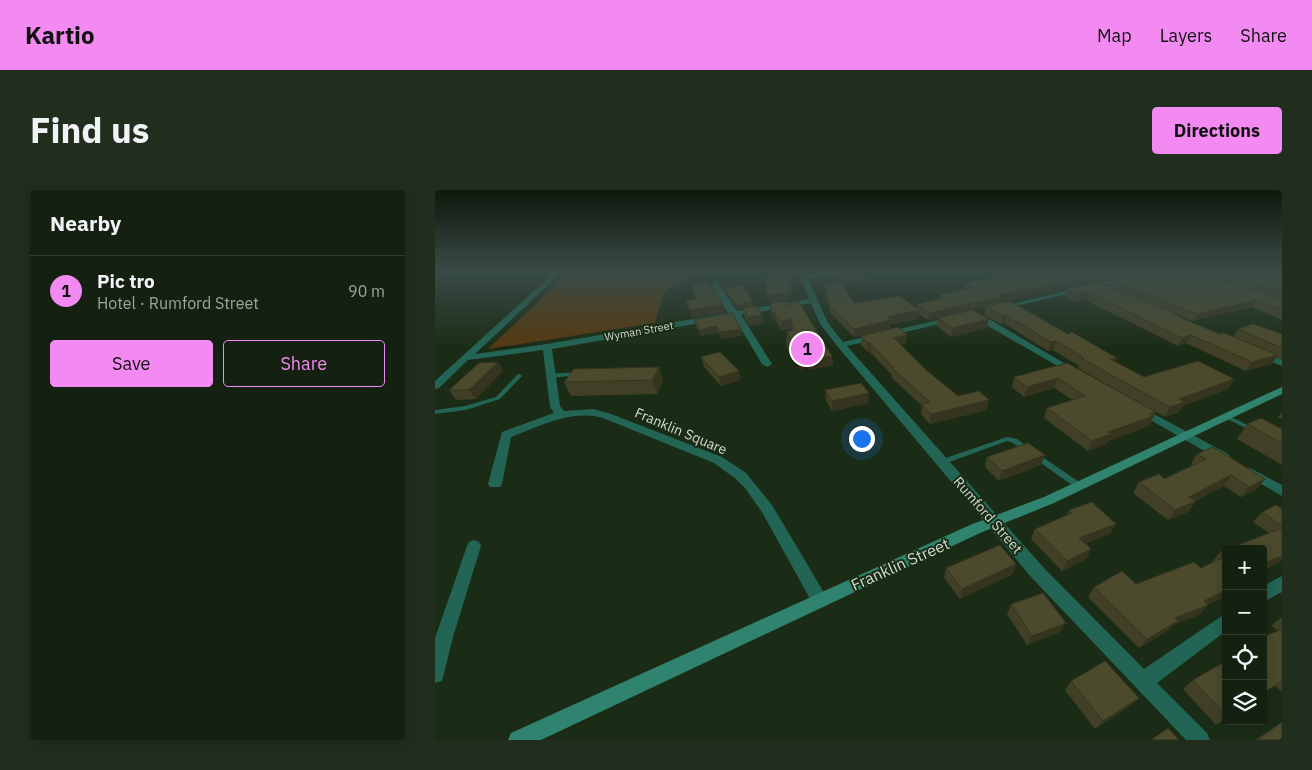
<!DOCTYPE html>
<meta charset="utf-8">
<style>
body{margin:0;font-family:"IBM Plex Sans",sans-serif;background:#212e1e;color:#f1f3f6}
.controls{position:absolute;right:15px;bottom:15px;display:grid;overflow:hidden;border-radius:5px;box-shadow:0 2px 12px #0003}
.controls button{width:45px;height:45px;display:grid;place-items:center;padding:0;border:0;border-bottom:1px solid #333e30;background:#142110;color:#f1f3f6;font:25px sans-serif}
.you{position:absolute;left:426px;top:248px;width:18px;height:18px;margin:-12px;border:4px solid #fff;border-radius:50%;background:#1a73e8;box-shadow:0 0 0 8px #1a73e833}
.badge{display:grid;place-items:center;width:32px;height:32px;border-radius:50%;background:#f38af1;color:#111;font-size:16px;font-weight:700}
.pin{position:absolute;translate:-50% -50%;border:2px solid #fff;box-shadow:0 1px 5px #0006}
.list{margin:0;padding:0;list-style:none}
h2{display:flex;justify-content:space-between;align-items:center;height:65px;margin:0;padding:0 20px;font-size:21px}
h2 small{font-size:16px;font-weight:400;color:#9da39f}
.list li{display:grid;grid-template-columns:32px 1fr auto;gap:15px;align-items:center;box-sizing:border-box;height:70px;padding:0 20px;border-top:1px solid #333e30}
.list b{display:block;font-size:19px;white-space:nowrap}
.list p{margin:0;font-size:16px;white-space:nowrap;color:#9da39f}
.list em{font-size:16px;font-style:normal;color:#9da39f}
.actions{display:flex;gap:10px;padding:15px 20px}
.actions a{flex:1;padding:11px 0;border:1px solid #f38af1;border-radius:5px;text-align:center;font-size:18px;color:#f38af1}
.actions .main{background:#f38af1;color:#111}
.icon{flex:none;width:28px;height:28px;fill:none;stroke:currentColor;stroke-width:2;stroke-linecap:round;stroke-linejoin:round}
.map{position:relative;flex:none;width:847px;height:550px;overflow:hidden;border-radius:5px}
header{display:flex;align-items:center;gap:30px;box-sizing:border-box;height:70px;padding:0 25px;background:#f38af1;color:#111}
header strong{font-size:24px}
nav{display:flex;gap:28px;margin-inline-start:auto;font-size:18px}
.intro{display:flex;align-items:center;justify-content:space-between;box-sizing:border-box;height:120px;padding:0 30px}
h1{margin:0;font-size:35px}
.button{padding:12px 22px;border-radius:5px;background:#f38af1;color:#111;font-size:18px;font-weight:700}
main{display:flex;gap:30px;padding:0 30px}
aside{flex:1;background:#142110;border-radius:5px;box-shadow:0 2px 12px #0003}
.map>svg:first-child{display:block}
.green{fill:#563911}
.lines{fill:none;stroke-linecap:round;stroke-linejoin:round}
.lane{fill:#236555;fill-rule:evenodd}
.street{fill:#236555;fill-rule:evenodd}
.secondary{fill:#30846f;fill-rule:evenodd}
.wall{fill:#414026}
.shaded-wall{fill:#35341f}
.building{fill:#4c4a2c;stroke:#35341f}
.labels{text-anchor:middle;stroke-width:4;stroke-linejoin:round;paint-order:stroke}
.far-street-label{font-size:11px;fill:#d0dbcd;stroke:#1b2c16}
.street-label{font-size:14px;fill:#d0dbcd;stroke:#1b2c16}
.near-street-label{font-size:16px;fill:#d0dbcd;stroke:#1b2c16}
</style>
<header>
<strong>Kartio</strong>
<nav><a>Map</a><a>Layers</a><a>Share</a></nav>
</header>
<div class="intro"><h1>Find us</h1><a class="button">Directions</a></div>
<main>
<aside>
<h2>Nearby<small></small></h2>
<ul class="list">
<li><span class="badge">1</span><div><b>Pic tro</b><p>Hotel · Rumford Street</p></div><em>90 m</em></li>
</ul>
<div class="actions"><a class="main">Save</a><a>Share</a></div>
</aside>
<div class="map">
<svg width="847" height="550" viewBox="0 0 847 550">
<rect width="100%" height="100%" fill="#1b2c16"/>
<path class="green" d="M136 81H263L229 102 220 133 53 159Z"/>
<g class="lines">
<path class="lane" d="M142 182 144 183V185L115 188 112 186 115 184Z
M84 184 87 186 86 187 65 209 31 220 0 224V220L30 216 61 207 82 185Z
M792 225 821 239 822 240 819 242 817 241 790 228 789 227Z
M572 247 582 249 595 259 594 261C586 261 581 252 572 251L509 274H507L504 272 505 270Z
M599 264H603L647 294 648 296 647 298H641L599 268 598 266Z"/>
<path class="street" d="M121 81H128L40 164 112 154 293 123 276 95 280 93H283L302 121 374 109 363 81H369L371 85 403 81H422L373 89 393 133 408 152 521 126V130L412 156 609 378 709 479 791 423V441L722 493 772 543 775 550H751L597 388 403 157 385 134 376 113 306 125 337 174 332 177 327 174 299 127 117 159 125 216 129 221 159 219 176 224 287 267 311 283 337 315 391 406 393 411 391 416 385 418 379 416 327 322 310 298 301 289 279 273 168 228C137 219 105 236 76 247L67 294 65 297H55L53 294 67 242 119 223 115 217 108 160 33 170 4 198 0 199V191Z
M691 87 694 89 693 90 564 120 560 118Z
M536 122H542L646 183 641 186 638 185 536 126Z
M824 160 847 170V176L821 165 819 163Z
M704 216 793 264 795 267 789 271 785 270 700 221 699 219Z
M815 278 847 295V306L811 285 809 282 811 279Z
M39 350 44 352 46 356 18 447 7 491 0 493V448L32 356 34 352Z
M847 386V402L828 412V396Z"/>
<path class="secondary" d="M847 197V204L619 313 545 343 106 550H73L76 543 535 335 609 307Z"/>
</g>
<path class="wall" d="M552 81H847V130L817 117 758 131 747 127 746 128 785 144 798 147 803 139 847 144V170L841 167 837 174 811 181 751 153 743 156 650 110 641 112 630 107 632 99 662 92 716 114 674 96 676 90 693 86 663 91 646 86 649 88 647 94 564 112V114L709 187 793 199 748 216 744 222 730 227 643 178 644 176 618 160 613 161 569 133 566 134 549 125 551 117 538 120 552 138 516 147 502 136 503 128 493 130 484 124V129L456 134 455 139 471 154 466 155 491 180 523 206 552 220 495 234 486 224 487 216 456 187 457 185 435 162H433L426 155V146L419 147 396 124 390 102 389 94 419 113 482 118V114L504 109V105L529 99 530 93 560 87Z
M401 83 432 86V90L408 93 401 86Z
M330 88 357 101 355 110 352 111V115L397 166 398 175 374 180 372 177 365 179 352 159 351 150 352 149V142L357 141V138L347 141 341 131H338Z
M256 95 273 97 290 122 257 127 253 118 251 111 261 110Z
M290 98 319 116 329 133 315 136 309 126 308 118 303 119 291 102Z
M260 130 307 145 286 149 284 142 266 146 261 136Z
M266 167 305 190 286 196 269 177Z
M63 172 68 181 41 209 21 210 14 200Z
M632 173 721 222 714 236 673 251 671 254 653 261 609 228 612 218 638 210 619 198 589 207 577 197 579 187Z
M224 177 228 191 222 204 136 206 129 192Z
M390 200 434 203 433 213 397 221 391 210Z
M847 222V229L843 227Z
M812 234 847 239V275L802 249Z
M762 264 822 299 806 307 789 296 760 311 753 322 733 330 698 303 704 292 729 289 758 275 756 274Z
M610 265 606 275 564 291 550 277 552 267Z
M847 319V369L842 374 828 380V359L834 343 818 332 827 322Z
M634 320 675 344 650 353 656 359 651 369 627 381 596 349 600 339 632 325Z
M791 359V406L772 415 764 425 740 434 734 440 704 458 653 407 659 397 701 394 766 378 778 372H777L785 362Z
M581 374 578 384 525 409 509 388 511 378Z
M576 414 625 442 592 455 572 424Z
M847 427V502L840 496 843 441 836 436Z
M791 471V529L781 535 748 499 758 490Z
M636 491 704 508 695 516 660 539 630 500Z
M847 532V550H820L839 537Z"/>
<path class="shaded-wall" d="M686 81H720L663 91 665 84Z
M432 86V90L408 93V90Z
M649 88 647 94 564 112V114L493 130 494 123 563 105Z
M357 93V101L355 110 352 111 353 119 351 115 352 111 335 114 333 106Z
M653 102 650 110 641 112 643 104Z
M821 110 817 117 758 131 762 124Z
M318 112 319 116 303 119 302 115Z
M288 114 290 122 257 127 255 120Z
M484 120V129L456 134 455 139 419 147V139L452 127Z
M340 122 341 131H338L337 123Z
M327 125 329 133 315 136 313 127Z
M571 125 569 133 566 134 568 126Z
M356 129 357 138 347 141 346 132Z
M554 129 552 138 516 147 517 138Z
M282 136 284 142 266 146 264 140Z
M306 139 307 145 286 149 284 142Z
M472 145 471 154 458 157 459 148Z
M756 145 751 153 743 156 747 148Z
M621 151 618 160 613 161 616 152Z
M433 153H435V162H433Z
M843 165 837 174 811 181 817 172Z
M397 166 398 175 374 180 373 171Z
M371 168 372 177 365 179 364 170Z
M682 168 678 177 675 169Z
M63 172 68 181 41 209 34 200Z
M224 177 228 191 222 204 217 190Z
M304 181 305 190 286 196 284 187Z
M623 188 619 198 589 207 592 197Z
M799 189 793 199 748 216 744 222 730 227 735 217 744 209Z
M434 203 433 213 397 221V211Z
M554 210 552 220 495 234 496 224Z
M721 222 714 236 673 251 671 254 653 261 657 251 673 242Z
M610 265 606 275 564 291 567 281Z
M796 285 789 296 748 317 761 311 753 322 733 330 740 320 754 307Z
M830 289 822 299 806 307 814 297Z
M681 334 675 344 639 358 644 348Z
M656 359 651 369 627 381 632 371Z
M847 366V369L842 374 828 380V374Z
M581 374 578 384 525 409 527 399Z
M791 400V406L769 416 773 415 764 425 740 434 734 440 704 458 712 449 740 428 769 411Z
M631 433 625 442 592 455 597 446Z
M704 508 695 516 660 539 668 531Z"/>
<path class="building" d="M410 81H426L432 86 408 90 401 83Z
M562 81H634L649 88 563 105 565 107 494 123 482 114 508 108 504 105 538 97 530 93 569 86Z
M653 81H686L665 84Z
M714 81H756L847 109V120L821 110 762 124 676 90Z
M778 81H847V102Z
M353 85 357 93 354 102 333 106 330 88Z
M405 92 419 113 465 106 484 120 452 127 456 130 419 139 395 116 389 94Z
M662 92 747 126 744 127 785 144 789 143 843 165 817 172 756 145 747 148 653 102 643 104 632 99Z
M271 93 273 97H278L288 114 255 120 251 111 262 109 256 95Z
M308 95 318 112 302 115 290 98Z
M352 111 351 115 364 112 397 166 373 171 371 168 364 170 351 150 356 149 352 142 358 140 356 129 346 132 340 122 337 123 335 113Z
M575 111 633 144 637 142 682 168 675 169 709 187 763 171 799 189 744 209 750 212 735 217 647 169 649 168 621 151 616 152 571 125 568 126 551 116Z
M322 116 327 125 313 127 308 118Z
M537 120 554 129 517 138 503 128Z
M297 123 306 139 284 142 282 136 264 140 260 130Z
M818 134 847 144V158L803 139Z
M463 137 472 145 459 148 491 180 523 206 544 201 554 210 496 224 487 214 495 212 457 178H459L435 153H433L426 146Z
M285 162 304 181 284 187 266 167Z
M63 172 34 200H14L44 173Z
M632 173 721 222 715 224 719 226 673 242 676 244 657 251 612 218 650 206 623 188 592 197 579 187Z
M224 177 217 190 129 192 139 179Z
M426 193 434 203 397 211 390 200Z
M826 228 847 239V253L812 234Z
M593 253 610 265 567 281 552 267Z
M778 257 830 289 814 297 796 285 754 307 761 311 740 320 704 292 724 284 729 289 771 269 762 264Z
M657 312 681 334 644 348 656 359 632 371 600 339 637 323 634 320Z
M841 315 847 319V336L827 322Z
M847 338V366L828 374V359H793Z
M565 355 581 374 527 399 511 378Z
M791 359V366L785 362Z
M791 366V400L769 411 773 415 740 428 743 431 712 449 659 397 687 381 701 394 759 372 766 378Z
M608 403 631 433 597 446 576 414Z
M847 439V491L828 503V447Z
M670 471 704 508 668 531 636 491Z
M791 471V525L758 490Z
M847 532V550H822Z
M733 538 744 550H716Z"/>
<linearGradient id="sky" x2="0" y2="1"><stop stop-color="#0f180c"/><stop offset="0.51" stop-color="#394b47"/><stop offset="1" stop-color="#394b47" stop-opacity="0"/></linearGradient>
<rect width="847" height="158" fill="url(#sky)"/>
<g class="labels">
<g class="far-street-label">
<text transform="translate(204 141) rotate(-10)" y="4">Wyman Street</text>
</g>
<g class="street-label">
<text transform="translate(246 241) rotate(23)" y="5">Franklin Square</text>
<text transform="translate(553 325) rotate(49)" y="5">Rumford Street</text>
</g>
<g class="near-street-label">
<text transform="translate(465 374) rotate(-24)" y="6">Franklin Street</text>
</g>
</g>
</svg>
<div class="controls">
<button>+</button>
<button>−</button>
<button><svg class="icon" aria-label="locate" viewBox="0 0 24 24"><circle cx="12" cy="12" r="6"/><path d="M12 2v4M12 18v4M2 12h4M18 12h4"/></svg></button>
<button><svg class="icon" aria-label="layers" viewBox="0 0 24 24"><path d="M12 4l9 5-9 5-9-5zM3 14l9 5 9-5"/></svg></button>
</div>
<div class="you"></div>
<div class="pin badge" style="left:372px;top:159px">1</div>
</div>
</main>
